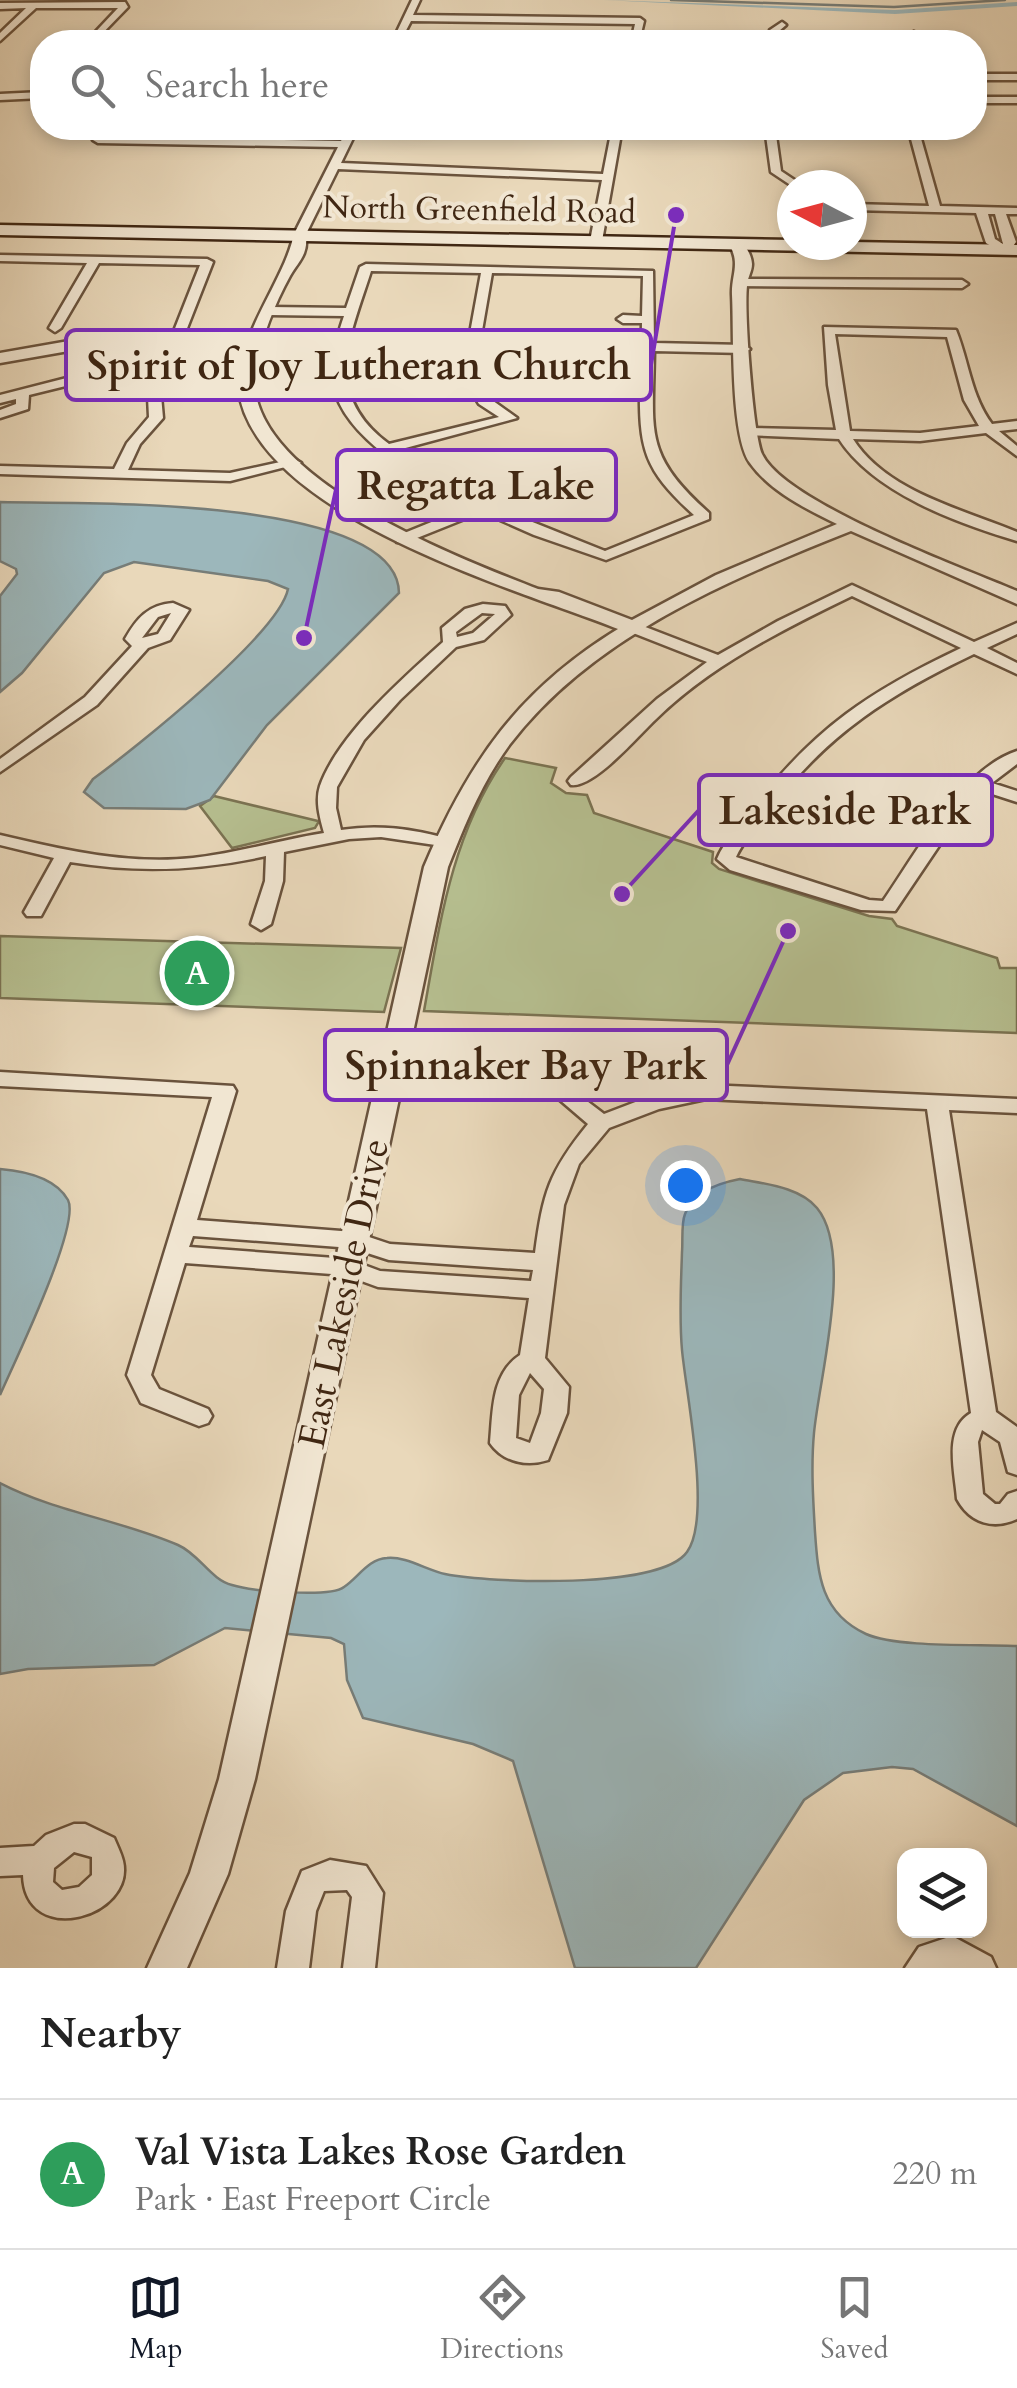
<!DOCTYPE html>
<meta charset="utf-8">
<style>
body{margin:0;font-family:Cardo,serif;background:#f6f6f6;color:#222}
.controls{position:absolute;right:30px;bottom:30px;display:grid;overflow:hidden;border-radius:20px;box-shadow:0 5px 15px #0003}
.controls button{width:90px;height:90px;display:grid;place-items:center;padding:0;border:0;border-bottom:2px solid #e0e0e0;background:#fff;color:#222;font:50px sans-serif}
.compass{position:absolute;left:777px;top:170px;width:90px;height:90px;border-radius:50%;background:#fff;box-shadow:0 5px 15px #0003;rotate:276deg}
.you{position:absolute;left:685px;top:1185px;width:35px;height:35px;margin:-25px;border:8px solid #fff;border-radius:50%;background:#1a73e8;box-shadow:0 0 0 15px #1a73e833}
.badge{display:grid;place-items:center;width:65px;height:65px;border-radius:50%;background:#111827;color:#fff;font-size:32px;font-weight:700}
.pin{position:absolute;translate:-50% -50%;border:5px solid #fff;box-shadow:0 2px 10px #0006}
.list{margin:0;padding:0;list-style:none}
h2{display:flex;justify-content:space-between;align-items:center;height:130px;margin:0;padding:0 40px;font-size:42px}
h2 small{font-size:32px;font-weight:400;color:#767676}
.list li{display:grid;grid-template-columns:65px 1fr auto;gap:30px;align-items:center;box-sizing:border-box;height:150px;padding:0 40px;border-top:2px solid #e0e0e0}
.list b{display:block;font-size:38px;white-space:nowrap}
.list p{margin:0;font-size:32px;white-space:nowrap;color:#767676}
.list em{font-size:32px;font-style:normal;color:#767676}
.icon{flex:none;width:55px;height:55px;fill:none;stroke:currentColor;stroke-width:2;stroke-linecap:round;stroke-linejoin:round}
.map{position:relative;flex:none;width:1017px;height:1968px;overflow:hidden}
.search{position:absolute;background:#fff;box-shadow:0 5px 15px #0003;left:30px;right:30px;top:30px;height:110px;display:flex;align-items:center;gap:25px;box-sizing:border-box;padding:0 35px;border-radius:40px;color:#767676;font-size:38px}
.sheet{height:280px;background:#fff}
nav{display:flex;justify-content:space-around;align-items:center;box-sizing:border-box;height:140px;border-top:2px solid #e0e0e0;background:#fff;font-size:28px;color:#767676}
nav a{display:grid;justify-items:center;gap:5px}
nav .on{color:#111827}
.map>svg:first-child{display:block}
.green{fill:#b6bf90;stroke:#7b7352;stroke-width:2.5}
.water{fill:#9cb7bb;stroke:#777d78;stroke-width:2.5}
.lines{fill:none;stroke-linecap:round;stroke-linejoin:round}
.stream{stroke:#777d78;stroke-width:2.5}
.canal{fill:#9cb7bb;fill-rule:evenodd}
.minor-casing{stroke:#6a533d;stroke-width:5}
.tertiary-casing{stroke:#6a533d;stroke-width:5}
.secondary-casing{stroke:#402713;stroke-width:5}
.minor{fill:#f1e6d2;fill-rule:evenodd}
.tertiary{fill:#f1e6d2;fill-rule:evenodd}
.secondary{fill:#f1e6d2;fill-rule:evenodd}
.labels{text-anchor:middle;stroke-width:8;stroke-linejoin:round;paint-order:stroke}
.far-street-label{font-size:32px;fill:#402713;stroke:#f1e6d2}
.street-label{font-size:38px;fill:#402713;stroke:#f1e6d2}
.leader{fill:none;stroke:#7b2cbf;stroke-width:4}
.callout-dot{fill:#7b2cbf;stroke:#f1e6d2;stroke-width:4}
.callout{fill:#f1e6d2;stroke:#7b2cbf;stroke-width:4}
.callout-label{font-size:40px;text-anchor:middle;font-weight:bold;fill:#402713}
</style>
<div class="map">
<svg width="1017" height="1968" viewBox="0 0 1017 1968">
<rect width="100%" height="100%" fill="#e9d8ba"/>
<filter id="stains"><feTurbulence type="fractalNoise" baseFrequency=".002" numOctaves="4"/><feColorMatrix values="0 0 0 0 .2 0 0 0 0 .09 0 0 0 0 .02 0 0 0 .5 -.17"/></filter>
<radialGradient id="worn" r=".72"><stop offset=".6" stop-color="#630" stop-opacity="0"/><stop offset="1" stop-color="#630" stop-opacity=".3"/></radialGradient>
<path class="green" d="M505 758 556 768 551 783 566 793 587 795 594 813 713 852 712 863 719 869 869 916 892 919 897 926 997 958 1000 968H1017V1033L424 1011C440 922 452 834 505 758Z
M214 796 318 821V823L315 828 232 848 200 806Z
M0 936 401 948 384 1012 0 998Z"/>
<path class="water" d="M0 502C70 504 398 494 399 593L267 725 210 800 186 809 104 808 84 792 93 779C134 749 279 634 288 589L268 581 134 562 104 573 22 673 0 692V596L17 574 16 569 0 561Z
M0 1169C24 1171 55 1177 68 1200 81 1225 14 1363 0 1395Z
M740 1179C765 1184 800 1187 817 1208 854 1253 819 1378 814 1433 811 1465 813 1499 815 1532 818 1576 821 1613 866 1634 897 1648 979 1644 1017 1646V1826L913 1769 892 1767 843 1773 804 1800 696 1968H575L513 1761 473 1744 363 1718 347 1680 344 1644 331 1638 225 1628 154 1665 28 1669 0 1674V1483C56 1512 120 1520 178 1545 199 1554 211 1580 232 1585 251 1591 330 1598 344 1587 358 1578 368 1559 387 1558 405 1556 427 1570 445 1574 490 1583 660 1590 687 1552 712 1518 686 1394 682 1350 679 1317 681 1285 682 1252 683 1240 681 1224 685 1214 693 1191 719 1183 740 1179Z"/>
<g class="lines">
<path class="stream" d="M671 0 894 7 1005 0"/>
<path class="canal" d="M603 0 895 10 1017 2V6L895 14Z"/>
<g class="minor-casing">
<path id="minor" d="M412 0H420L413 15 640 18 644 21 639 42H631L635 24 411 21 400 42H392Z
M125 2 128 7 94 42H86L118 8H36L0 41V33L26 8 0 9V3Z
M782 22 786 25 779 31 780 42H772L770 30Z
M914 32 928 42H919L911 37Z
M974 74H1017V80H974Z
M42 92V98L0 100V94Z
M974 97H1017V103H974Z
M348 128H358L341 163 603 174 612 128H622L602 241 596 244 590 241 602 180 338 169 305 236 299 239 293 236 338 147 98 143 93 140 98 137 341 141Z
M765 128H775L781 171 802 185 792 186 771 172Z
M908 128H918L940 206 1017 208V214H1006L1016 242 1009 252H1001L986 243 976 213 852 210V204L929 206ZM988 214H995L1003 244 995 239Z
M0 255 207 259 213 262 184 336 178 340 172 336 200 265 99 263 61 328 55 332 49 328 87 263 0 261Z
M366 264 653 271 654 343 744 345 750 349 744 353 654 351C653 433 643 454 709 513V519L606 560 534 535 482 512 407 542H397V536L471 506C424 482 345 441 333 385 329 362 337 337 344 316L270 315 264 311 270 307 346 308 360 267ZM371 271 481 273 462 377 479 404 499 417 389 444C320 393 351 335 371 271ZM492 273 643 276 642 316 623 315 617 319 623 323H642L641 374H620L614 378 620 382H640C639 449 643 469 694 515L605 551 495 507 521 496V490H511L483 501 398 450 517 418 489 398 474 377Z
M739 279 962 280 968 284 962 288 735 286V280Z
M824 327 956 330C969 362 971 396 992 424L1017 421V429L999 431 1017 446V456L986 433 920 441 853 439C887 492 962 509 1017 532V541C957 523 874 493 839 439L744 435V429L749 428 836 430 828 385ZM835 334 947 337 964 400 979 426 920 433 850 431Z
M153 369 159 373 163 418 140 444 128 470 230 473 294 459 301 463 230 481 0 474V466L114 469 127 443 149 417 147 377 90 380 29 395 28 409 0 418V410L16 404V399L0 403V395L90 372Z
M852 585 974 642 1017 623V634L987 648 1017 663V674L974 654C890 694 829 733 772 807 760 823 744 839 736 857L869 900 883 901C915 855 961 769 1017 751V764L992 783 1017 791V802L983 791 951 828 895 911 861 910 730 870 717 859C725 840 740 825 753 808 815 728 870 691 961 648L852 596C782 630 711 665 655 720 637 737 594 788 571 785L568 781 571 777 657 699 707 662 623 629V623H635L718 655 778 621Z
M173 603 189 610 170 640 148 648 97 705 0 772V759L85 697 132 646 125 639C137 618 148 605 173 603ZM171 613 158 634 142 638 158 617Z
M483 604 505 606 511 615 484 640 456 647 400 700 364 740 337 787 336 808 341 830C379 824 413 829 449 839L452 843 449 847 381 837 349 839 284 852 283 881 271 924 261 930 251 924 265 881 266 856C199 871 137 873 70 862L41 916H27L24 912 54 858 0 845V835C63 850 128 865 193 858 237 853 280 840 324 833 320 818 315 801 320 786 338 735 403 678 443 642L442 628 465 609ZM482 613 495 614 473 633 457 637 456 632Z
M0 1072 233 1086 236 1091 197 1220 354 1232 390 1244 535 1253C543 1193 549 1172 588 1124L560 1100 563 1095H579L604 1114 646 1098 706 1085 1017 1099V1113L949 1110 996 1412 1017 1427V1475L1008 1472 1000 1442 982 1430 978 1442 983 1494 995 1504H1000L1008 1494 1017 1491V1519C993 1530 970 1523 957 1499 955 1472 943 1429 971 1413L927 1109 706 1099 659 1109 609 1128 579 1164 564 1205 545 1358 569 1387 567 1413 548 1460C527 1467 503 1462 490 1443 493 1412 491 1374 520 1355L529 1298 378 1287 345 1275 185 1263 151 1375 159 1389 208 1409 212 1416 208 1423 199 1426 141 1403 127 1375 212 1097 0 1086ZM193 1236 352 1248 389 1260 533 1270 531 1281 380 1271 348 1259 189 1247ZM530 1373 544 1389 541 1413 530 1443 516 1438 519 1395Z
M74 1824H85L114 1838C117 1845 121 1853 123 1861 136 1917 25 1949 23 1875L0 1876V1848L34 1846 46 1835ZM74 1852 92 1857V1875L79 1887 62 1890 53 1882 54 1868Z
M330 1860 366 1866 383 1893 375 1968H343L352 1897 347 1890 324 1891 316 1911 309 1968H277L286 1911 302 1871Z
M952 1936 991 1957 996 1968H905L919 1947Z"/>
</g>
<g class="tertiary-casing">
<path id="tertiary" d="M294 233 306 236C308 255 298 262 290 276 274 305 262 337 256 367 235 474 461 559 538 589L559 592 632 620 716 575 837 524C806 509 770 491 750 463 730 435 734 332 732 295 731 275 741 264 729 244L736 240C745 244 751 253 752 264 752 272 747 278 747 286 744 311 753 433 762 454 785 503 963 568 1017 591V604L851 531C728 580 593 636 510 744 482 782 465 824 448 867L255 1779 228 1874 187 1968H147L190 1873 219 1779 424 867C469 761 519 690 618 629 517 589 253 515 238 387 236 372 243 356 247 342L103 345 0 363V353L103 335 251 333C264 300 289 263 294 233Z"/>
</g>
<g class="secondary-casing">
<path id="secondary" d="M0 225 792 240V245H852V242L1017 245V255L0 235Z"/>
</g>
<use href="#minor" class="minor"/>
<use href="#tertiary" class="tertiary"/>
<use href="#secondary" class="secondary"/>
</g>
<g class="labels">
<g class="far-street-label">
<text transform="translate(479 209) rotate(1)" y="11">North Greenfield Road</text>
</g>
<g class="street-label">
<text transform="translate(343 1293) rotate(-78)" y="13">East Lakeside Drive</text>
</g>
</g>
<path class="leader" d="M676 215L651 365M304 638L337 485M622 894L699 810M788 931L727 1065"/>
<g class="callout-dot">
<circle cx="676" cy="215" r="10"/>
<circle cx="304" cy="638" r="10"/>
<circle cx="622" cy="894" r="10"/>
<circle cx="788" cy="931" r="10"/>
</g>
<g class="callout">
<rect x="66" y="330" width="585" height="70" rx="10"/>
<rect x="337" y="450" width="279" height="70" rx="10"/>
<rect x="699" y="775" width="293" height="70" rx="10"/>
<rect x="325" y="1030" width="402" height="70" rx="10"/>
</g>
<g class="callout-label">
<text x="359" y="379">Spirit of Joy Lutheran Church</text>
<text x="476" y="499">Regatta Lake</text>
<text x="845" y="824">Lakeside Park</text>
<text x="526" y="1079">Spinnaker Bay Park</text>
</g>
<rect width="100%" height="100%" filter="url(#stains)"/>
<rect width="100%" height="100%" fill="url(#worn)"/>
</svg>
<div class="controls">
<button><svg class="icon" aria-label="layers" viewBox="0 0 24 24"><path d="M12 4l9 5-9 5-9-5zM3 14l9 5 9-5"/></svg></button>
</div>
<svg class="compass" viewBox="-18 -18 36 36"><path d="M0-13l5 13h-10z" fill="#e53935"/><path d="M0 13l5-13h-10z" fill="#767676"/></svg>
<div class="you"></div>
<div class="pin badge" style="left:197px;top:973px;background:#2e9e5b">A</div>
<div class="search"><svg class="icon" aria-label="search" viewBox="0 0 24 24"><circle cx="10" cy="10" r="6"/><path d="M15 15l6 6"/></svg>Search here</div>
</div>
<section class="sheet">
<h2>Nearby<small></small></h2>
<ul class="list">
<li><span class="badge" style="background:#2e9e5b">A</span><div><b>Val Vista Lakes Rose Garden</b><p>Park · East Freeport Circle</p></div><em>220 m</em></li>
</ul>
</section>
<nav>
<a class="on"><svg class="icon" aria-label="map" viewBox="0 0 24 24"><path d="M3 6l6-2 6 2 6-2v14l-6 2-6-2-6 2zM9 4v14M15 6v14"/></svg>Map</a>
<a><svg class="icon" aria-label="directions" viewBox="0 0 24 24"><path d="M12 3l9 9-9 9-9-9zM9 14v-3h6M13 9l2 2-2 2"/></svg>Directions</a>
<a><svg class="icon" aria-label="saved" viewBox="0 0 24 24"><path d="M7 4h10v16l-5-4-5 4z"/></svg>Saved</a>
</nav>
